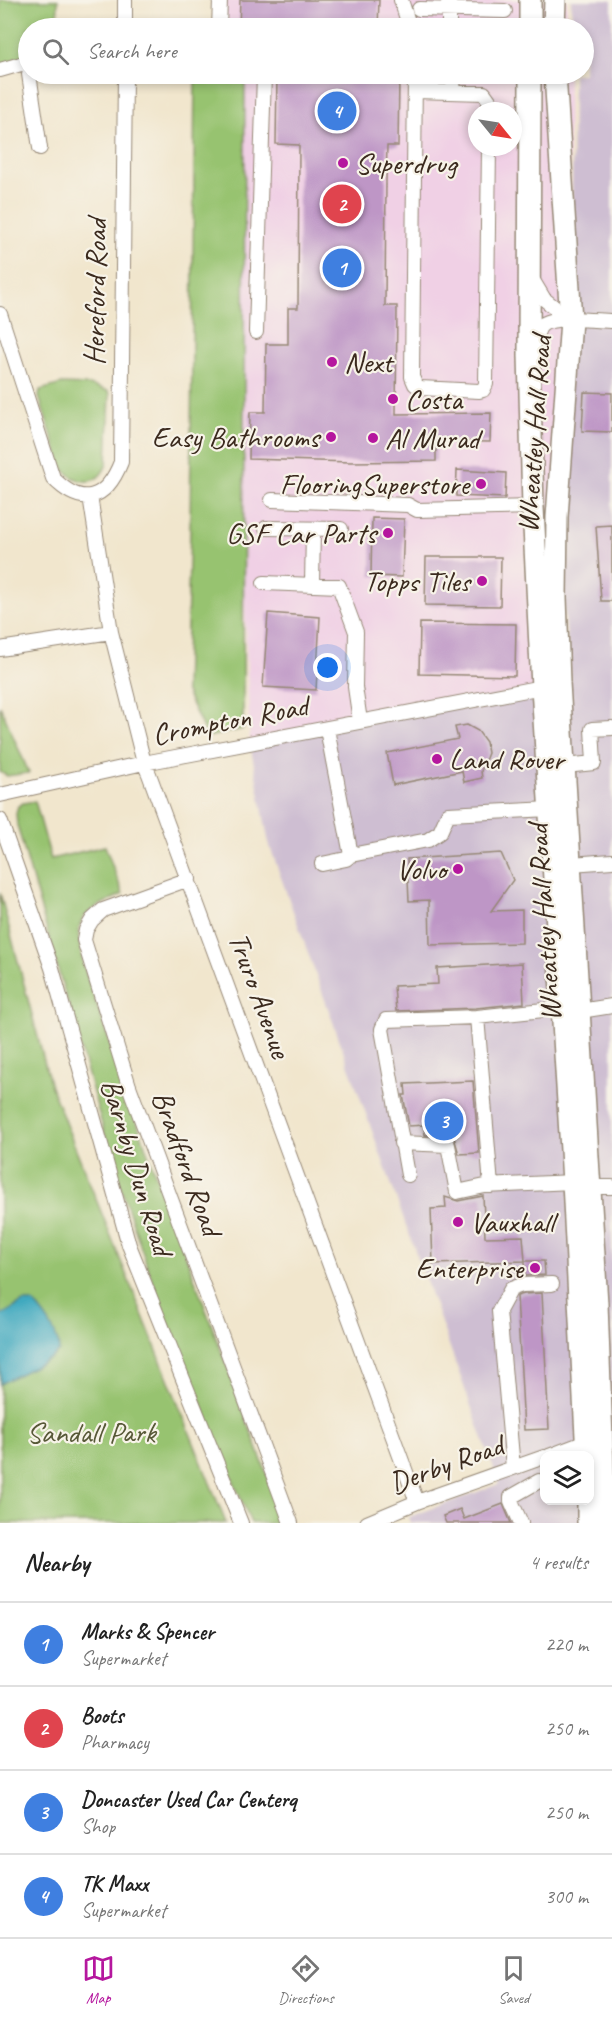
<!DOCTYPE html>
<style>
body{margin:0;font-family:Caveat,sans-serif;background:#f2f2f2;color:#222}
.controls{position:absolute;right:18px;bottom:18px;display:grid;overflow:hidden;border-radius:12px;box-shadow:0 3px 9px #0003}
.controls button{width:54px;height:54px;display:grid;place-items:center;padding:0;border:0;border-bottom:2px solid #e0e0e0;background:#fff;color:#222;font:30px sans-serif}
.compass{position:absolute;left:468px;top:102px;width:54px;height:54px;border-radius:50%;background:#fff;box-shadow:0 3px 9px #0003;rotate:120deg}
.you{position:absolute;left:328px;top:668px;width:21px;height:21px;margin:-15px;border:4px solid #fff;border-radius:50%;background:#1a73e8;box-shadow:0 0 0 9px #1a73e833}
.badge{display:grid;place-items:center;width:39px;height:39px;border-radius:50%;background:#b5179e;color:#fff;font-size:20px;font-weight:700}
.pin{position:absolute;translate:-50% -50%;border:3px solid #fff;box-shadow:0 2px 6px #0006}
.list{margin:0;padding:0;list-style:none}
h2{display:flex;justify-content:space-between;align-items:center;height:78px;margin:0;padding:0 24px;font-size:26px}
h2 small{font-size:20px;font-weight:400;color:#767676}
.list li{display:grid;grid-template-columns:39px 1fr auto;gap:18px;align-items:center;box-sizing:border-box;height:84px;padding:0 24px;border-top:2px solid #e0e0e0}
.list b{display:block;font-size:22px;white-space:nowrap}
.list p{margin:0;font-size:20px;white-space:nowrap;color:#767676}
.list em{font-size:20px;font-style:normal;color:#767676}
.icon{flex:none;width:33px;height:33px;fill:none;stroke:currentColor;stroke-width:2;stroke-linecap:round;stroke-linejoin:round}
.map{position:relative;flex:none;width:612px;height:1523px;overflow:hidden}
.search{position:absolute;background:#fff;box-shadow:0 3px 9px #0003;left:18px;right:18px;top:18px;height:66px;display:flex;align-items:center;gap:15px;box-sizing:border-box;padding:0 21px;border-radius:33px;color:#767676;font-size:22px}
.sheet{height:414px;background:#fff}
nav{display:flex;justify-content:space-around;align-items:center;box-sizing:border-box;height:84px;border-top:2px solid #e0e0e0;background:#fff;font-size:16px;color:#767676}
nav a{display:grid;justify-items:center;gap:3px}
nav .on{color:#b5179e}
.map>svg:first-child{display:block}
.built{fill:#f0d0e5;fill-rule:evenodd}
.industrial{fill:#cebed2;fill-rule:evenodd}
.green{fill:#97c370;stroke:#697647;stroke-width:1.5}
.water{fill:#40a9bf;stroke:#3e6a6e;stroke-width:1.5}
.building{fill:#be96c6}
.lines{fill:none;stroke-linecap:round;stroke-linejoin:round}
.minor-casing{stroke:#968876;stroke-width:16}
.highway-casing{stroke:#968876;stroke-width:24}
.minor{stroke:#fff;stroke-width:14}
.highway{stroke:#fff;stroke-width:21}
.poi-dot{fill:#b5179e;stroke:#f7f3e8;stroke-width:2}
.labels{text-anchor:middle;stroke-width:4.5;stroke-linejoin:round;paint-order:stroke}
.poi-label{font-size:30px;fill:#3b2a1e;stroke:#f7f3e8;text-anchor:start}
.street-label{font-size:30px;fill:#3b2a1e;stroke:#f7f3e8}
.park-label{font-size:30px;fill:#575837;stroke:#f7f3e8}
</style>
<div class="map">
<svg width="612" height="1523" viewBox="0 0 612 1523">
<rect width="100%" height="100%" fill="#f7f3e8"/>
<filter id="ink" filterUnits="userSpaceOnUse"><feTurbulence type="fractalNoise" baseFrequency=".0167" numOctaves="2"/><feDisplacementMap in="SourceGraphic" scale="12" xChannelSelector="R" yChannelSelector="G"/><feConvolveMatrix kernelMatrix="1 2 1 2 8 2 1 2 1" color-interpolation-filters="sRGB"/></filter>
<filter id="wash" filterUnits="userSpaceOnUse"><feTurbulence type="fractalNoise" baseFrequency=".008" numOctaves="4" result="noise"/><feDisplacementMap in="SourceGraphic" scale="24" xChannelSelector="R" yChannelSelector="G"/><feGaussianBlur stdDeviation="1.35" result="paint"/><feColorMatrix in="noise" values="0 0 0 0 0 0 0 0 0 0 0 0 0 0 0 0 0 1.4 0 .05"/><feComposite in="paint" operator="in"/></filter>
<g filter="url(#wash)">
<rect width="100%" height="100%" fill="#f1e6cd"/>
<path class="built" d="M217 0H567V28H218Z
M221 74H568L571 320 559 683 250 744 229 221ZM477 111H513V147H477Z"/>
<path class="industrial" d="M571 0H612V1523H410L409 1517 499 1484 269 844 250 744 571 681 563 596 571 320 573 74H584V28H572ZM544 1456H590V1500H544Z"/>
<path class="green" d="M0 0H58L57 28H28V58L0 66Z
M195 74H245L243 729 207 737 185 690 190 531Z
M62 384 89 385 108 391 110 394 107 464C97 488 76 485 62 467L39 397 40 390Z
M0 706 29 773 7 776 0 772Z
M35 801 51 859 105 846 123 894C112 900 95 905 86 915 71 929 83 958 86 974L147 1151 285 1523H251L158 1298 115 1170 17 825 16 813 18 806 23 803Z
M0 893 51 1087 226 1523H0Z"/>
<path class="water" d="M23 1302H33C44 1314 59 1334 59 1351L51 1358 0 1384V1316Z"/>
<g id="blocks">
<path class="building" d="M240 0H379L378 28H239Z
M277 75 399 77 398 146H387L386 180 385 306H397L396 414 491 413 490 442 436 441V461L351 462 249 459 250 412H265L266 344H288V308H298L299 145 276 144Z
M584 392 612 393V432L582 431Z
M457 470 506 473 505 498 456 496Z
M372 518 404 519 402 577 371 576Z
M612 525V601H601L596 526Z
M426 557H501L500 606 425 605Z
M268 613 320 617 316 690 263 687Z
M420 623 516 624 515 676 419 674Z
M467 725 478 731 486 742 488 753 481 771 482 778 464 782 462 771 393 785 387 753 458 739 455 727Z
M501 853 513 880 491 911 522 910V943L430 945 429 900 409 901 407 859Z
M522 963 524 1003 476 1008 396 1011 394 986 438 984 437 968Z
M473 1081 479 1153 459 1154 453 1134 425 1135 424 1125 409 1126 403 1095H406L405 1084Z
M483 1196 485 1237 523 1236 525 1261 433 1264 431 1209 446 1208 445 1197 458 1201Z
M525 1261H544L545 1275 525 1276Z
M542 1293 549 1429 524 1430 517 1296 524 1294Z
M503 1504 511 1523H446L443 1516 460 1509 464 1519Z"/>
</g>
</g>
<g filter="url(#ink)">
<use href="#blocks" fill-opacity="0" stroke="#968876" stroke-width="1.5"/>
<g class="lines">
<g class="minor-casing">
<path id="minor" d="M401 0 410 28
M449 2V28
M419 9 505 11
M125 28V0
M219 28 220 0
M0 70 28 62V67
M29 74 40 148
M415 74 412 377 415 384 420 388 479 391 483 390 486 384 489 147
M415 91 484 93 489 100V111
M453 92 454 74
M532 279 544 299 569 319
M0 314 53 478C82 508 106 500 121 462L125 74
M256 332 264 74
M533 345C535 340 537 332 540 327 550 314 596 321 612 321
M90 496 111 632 144 763 149 774 417 1502
M272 500 408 505 417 510 533 507
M266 528 341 529
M264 583 339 586 356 632 355 687 360 721
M312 584 313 530
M0 649 111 632
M565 766 594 763 592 729 612 728
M0 795 144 763 542 687
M0 820 52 968 129 1245 241 1523
M351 855 428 840 440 832 448 814 550 809
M322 864 346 859 351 855 327 729
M571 864 612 861
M189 879 103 910 92 920 86 930 84 940 129 1086 291 1523
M580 1011 612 1006
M477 1017 491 1186
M401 1143 448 1145 457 1192 485 1186 573 1182
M408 1175 382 1029 386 1020 477 1017 563 1008
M590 1187H612
M549 1456 586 1442
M513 1468 499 1311 511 1289 522 1285 552 1284
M367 1523 417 1502 544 1457
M521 1523 511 1501V1497L539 1481"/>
</g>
<g class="highway-casing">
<path id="highway" d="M530 28V0
M554 28 555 0
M530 74 529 355 533 507 542 687 573 1182 587 1456
M555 74 571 320 557 517 556 597 559 683 597 1304 605 1523
M588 1500V1523"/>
</g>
<use href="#minor" class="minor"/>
<use href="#highway" class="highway"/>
</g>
</g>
<g class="poi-dot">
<circle cx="343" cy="163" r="6"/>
<circle cx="332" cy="362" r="6"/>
<circle cx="393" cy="399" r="6"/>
<circle cx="331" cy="437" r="6"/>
<circle cx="373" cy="438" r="6"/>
<circle cx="481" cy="484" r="6"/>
<circle cx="388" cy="533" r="6"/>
<circle cx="482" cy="581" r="6"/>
<circle cx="437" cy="759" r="6"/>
<circle cx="458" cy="869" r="6"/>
<circle cx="458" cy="1222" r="6"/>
<circle cx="535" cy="1268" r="6"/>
</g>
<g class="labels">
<g class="poi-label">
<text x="355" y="173">Superdrug</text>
<text x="344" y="372">Next</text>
<text x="405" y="409">Costa</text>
<text x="319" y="447" text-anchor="end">Easy Bathrooms</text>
<text x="385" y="448">Al Murad</text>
<text x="469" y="494" text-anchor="end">FlooringSuperstore</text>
<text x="376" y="543" text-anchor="end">GSF Car Parts</text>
<text x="470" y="591" text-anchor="end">Topps Tiles</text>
<text x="449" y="769">Land Rover</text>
<text x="446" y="879" text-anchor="end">Volvo</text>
<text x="470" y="1232">Vauxhall</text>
<text x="523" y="1278" text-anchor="end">Enterprise</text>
</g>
<g class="street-label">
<text transform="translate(95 292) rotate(-89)" y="10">Hereford Road</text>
<text transform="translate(534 434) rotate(-86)" y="10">Wheatley Hall Road</text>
<text transform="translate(230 720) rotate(-11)" y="10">Crompton Road</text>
<text transform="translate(544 923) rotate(-94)" y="10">Wheatley Hall Road</text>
<text transform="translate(260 995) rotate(70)" y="10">Truro Avenue</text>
<text transform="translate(187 1163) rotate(70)" y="10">Bradford Road</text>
<text transform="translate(137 1167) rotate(73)" y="10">Barnby Dun Road</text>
<text transform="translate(446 1464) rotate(-20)" y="10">Derby Road</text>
</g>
<g class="park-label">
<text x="91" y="1442">Sandall Park</text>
</g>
</g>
</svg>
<div class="controls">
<button><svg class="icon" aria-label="layers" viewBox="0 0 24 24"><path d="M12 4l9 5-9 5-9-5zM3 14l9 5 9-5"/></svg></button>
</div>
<svg class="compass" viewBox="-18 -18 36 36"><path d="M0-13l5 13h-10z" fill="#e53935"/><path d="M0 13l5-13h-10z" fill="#767676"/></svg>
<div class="you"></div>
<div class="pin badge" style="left:342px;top:268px;background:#3f7fe0">1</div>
<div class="pin badge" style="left:342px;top:204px;background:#e0444e">2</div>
<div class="pin badge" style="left:444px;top:1121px;background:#3f7fe0">3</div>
<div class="pin badge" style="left:337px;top:111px;background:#3f7fe0">4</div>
<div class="search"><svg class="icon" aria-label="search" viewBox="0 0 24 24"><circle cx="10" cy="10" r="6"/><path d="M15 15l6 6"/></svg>Search here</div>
</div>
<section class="sheet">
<h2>Nearby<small>4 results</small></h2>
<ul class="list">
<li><span class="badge" style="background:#3f7fe0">1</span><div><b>Marks &amp; Spencer</b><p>Supermarket</p></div><em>220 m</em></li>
<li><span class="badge" style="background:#e0444e">2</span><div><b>Boots</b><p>Pharmacy</p></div><em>250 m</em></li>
<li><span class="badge" style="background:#3f7fe0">3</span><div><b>Doncaster Used Car Centerq</b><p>Shop</p></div><em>250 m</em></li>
<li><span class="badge" style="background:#3f7fe0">4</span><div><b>TK Maxx</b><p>Supermarket</p></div><em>300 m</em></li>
</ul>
</section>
<nav>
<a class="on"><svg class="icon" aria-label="map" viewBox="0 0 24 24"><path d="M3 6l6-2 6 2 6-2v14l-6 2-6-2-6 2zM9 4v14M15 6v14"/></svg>Map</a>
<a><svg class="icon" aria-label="directions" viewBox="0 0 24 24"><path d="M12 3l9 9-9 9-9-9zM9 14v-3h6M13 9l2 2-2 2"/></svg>Directions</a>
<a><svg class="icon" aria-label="saved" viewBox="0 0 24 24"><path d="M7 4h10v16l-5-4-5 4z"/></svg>Saved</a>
</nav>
